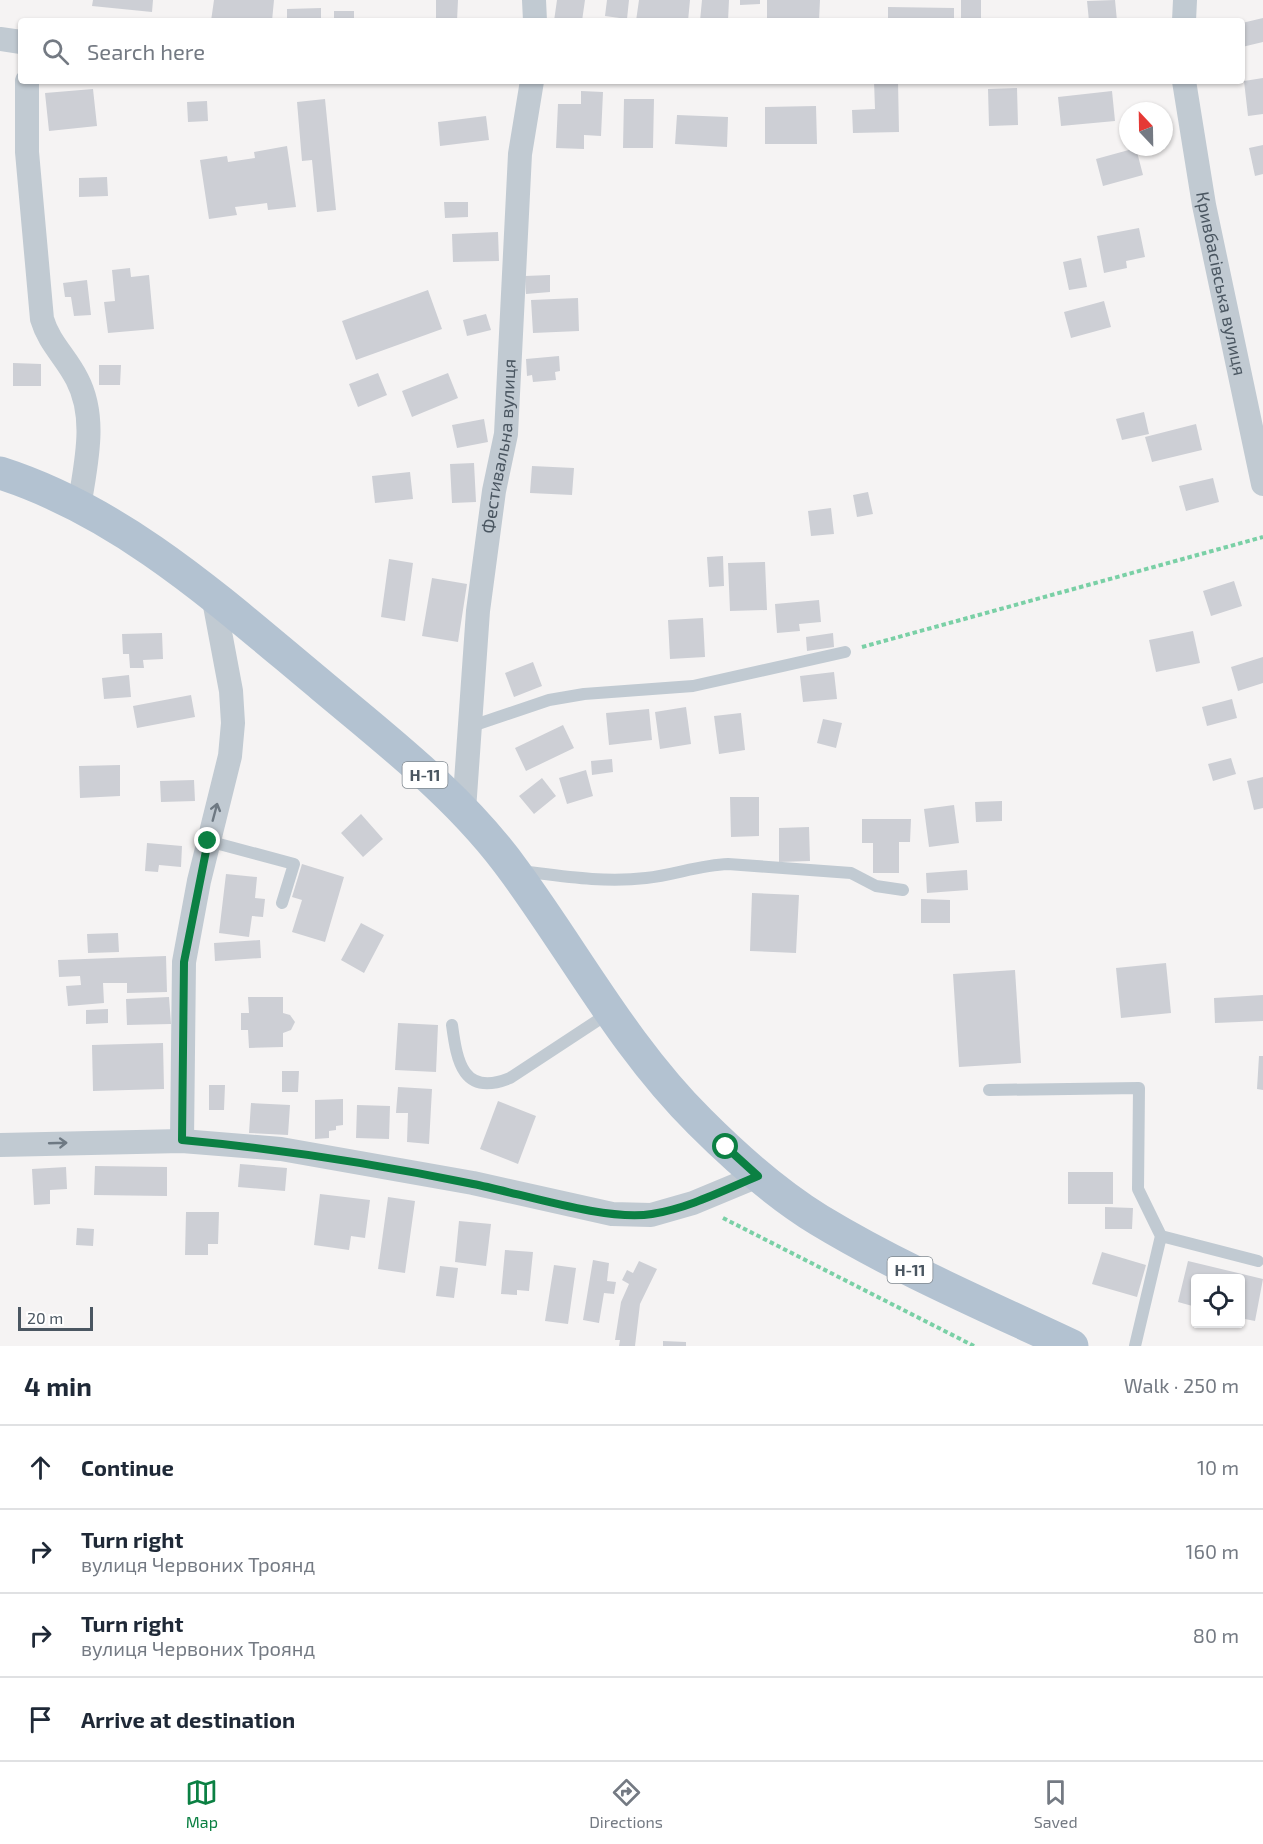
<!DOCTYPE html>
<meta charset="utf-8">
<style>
body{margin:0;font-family:"Exo 2",sans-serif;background:#f6f6f7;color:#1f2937}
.controls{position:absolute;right:18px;bottom:18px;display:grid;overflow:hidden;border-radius:6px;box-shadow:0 2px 4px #0004}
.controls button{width:54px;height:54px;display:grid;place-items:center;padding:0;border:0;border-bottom:2px solid #e0e1e3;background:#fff;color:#1f2937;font:30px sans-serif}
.compass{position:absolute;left:1119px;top:102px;width:54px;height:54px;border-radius:50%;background:#fff;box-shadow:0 2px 4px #0004;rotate:338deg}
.scale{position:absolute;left:18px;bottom:15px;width:75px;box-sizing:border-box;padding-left:6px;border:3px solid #4a5661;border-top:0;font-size:16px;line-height:21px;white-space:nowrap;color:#4a5661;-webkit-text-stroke:4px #fff;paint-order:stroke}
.stop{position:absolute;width:18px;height:18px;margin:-14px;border:4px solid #0b8043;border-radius:50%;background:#fff}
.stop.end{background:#0b8043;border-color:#fff;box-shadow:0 2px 6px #0008}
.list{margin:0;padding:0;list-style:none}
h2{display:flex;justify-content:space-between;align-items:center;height:78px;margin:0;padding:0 24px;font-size:26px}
h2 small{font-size:20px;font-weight:400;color:#747a83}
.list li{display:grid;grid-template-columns:39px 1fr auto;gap:18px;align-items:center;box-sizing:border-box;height:84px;padding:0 24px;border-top:2px solid #e0e1e3}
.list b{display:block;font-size:22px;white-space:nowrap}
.list p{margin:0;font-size:20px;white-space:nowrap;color:#747a83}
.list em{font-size:20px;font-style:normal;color:#747a83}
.icon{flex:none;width:33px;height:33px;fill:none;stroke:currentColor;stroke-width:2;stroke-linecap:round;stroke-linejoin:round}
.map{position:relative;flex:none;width:1263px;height:1346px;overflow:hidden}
.search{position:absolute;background:#fff;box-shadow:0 2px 4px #0004;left:18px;right:18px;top:18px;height:66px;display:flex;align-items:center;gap:15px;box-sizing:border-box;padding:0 21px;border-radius:6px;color:#747a83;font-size:22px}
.sheet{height:414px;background:#fff}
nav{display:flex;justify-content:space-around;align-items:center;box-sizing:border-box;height:84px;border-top:2px solid #e0e1e3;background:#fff;font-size:16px;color:#747a83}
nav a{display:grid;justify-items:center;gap:3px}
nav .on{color:#0b8043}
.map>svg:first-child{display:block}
.building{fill:#cdcfd5}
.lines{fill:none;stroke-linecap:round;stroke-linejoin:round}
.path{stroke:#7ad0a6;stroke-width:4;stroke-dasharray:4.5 3;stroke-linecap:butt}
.lane{stroke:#c1cad2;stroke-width:12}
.street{stroke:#c1cad2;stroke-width:24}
.primary{stroke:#b3c2d1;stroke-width:33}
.oneway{stroke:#6e7983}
.route{stroke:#0b8043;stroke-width:8}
.labels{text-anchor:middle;stroke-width:5;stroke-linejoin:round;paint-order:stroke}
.shield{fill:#fff;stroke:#808990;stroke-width:1.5}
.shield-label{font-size:16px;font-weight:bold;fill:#4a5661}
.street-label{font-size:18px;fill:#4a5661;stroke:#fff}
</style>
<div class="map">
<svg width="1263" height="1346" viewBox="0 0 1263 1346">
<rect width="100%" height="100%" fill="#f5f3f3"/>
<path class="building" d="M93 0H153L152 12 92 6Z
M214 0H274L272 21H211Z
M436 0H458L457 21H436Z
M557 0H585L582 21H554Z
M607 0H629L627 19 605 16Z
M639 0H690L688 21H636Z
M702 0H729L728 21H700Z
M740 0H760V4L740 5Z
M767 0H820L819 21H767Z
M961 0H981V21H961Z
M1115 0 1117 21H1089L1087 1Z
M888 7 954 8V21H888Z
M321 8V21H287V9Z
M334 11H354V21H334Z
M1263 18V42L1242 47V23Z
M1263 78V114L1248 116 1244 81Z
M874 81H898L899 132 853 133 852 110 875 109Z
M1017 88 1018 125 989 126 988 89Z
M93 89 97 126 49 131 45 93Z
M581 91 603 92 601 136 584 135V149L556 148 558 104H581Z
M1112 91 1115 121 1061 126 1058 97Z
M325 99 336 210 317 212 312 160 302 161 297 102Z
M624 99H654L653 148H623Z
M207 101 208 121 188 122 187 102Z
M816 106 817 144H765V107Z
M677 115 728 117 727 147 675 144Z
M486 116 489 140 440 146 438 122Z
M1263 145V174L1255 176 1249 148Z
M287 146 296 207 268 210 267 203 235 207 237 215 209 219 200 160 227 156 228 162 255 158 254 152Z
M1136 148 1143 175 1103 186 1096 159Z
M107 177 108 196 79 197V178Z
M444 202H468V217L445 218Z
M1139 228 1145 257 1126 261 1127 268 1104 273 1097 236Z
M498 232 499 261 453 262 452 234Z
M1081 258 1087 287 1069 290 1063 262Z
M130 268 131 277 149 275 154 329 108 333 104 302 115 301 112 270Z
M550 275V292L526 294 525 276Z
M87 280 91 315 74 316 71 297H65L63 283Z
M428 290 442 329 356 360 342 321Z
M578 298 579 331 533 333 531 300Z
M1104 301 1111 327 1071 338 1064 312Z
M486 314 491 330 467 336 463 320Z
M559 356 560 371 555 372 556 380 533 382 532 375 527 376 526 359Z
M13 363 41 364V386H13Z
M99 365H121L120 385H99Z
M378 373 387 395 358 407 349 384Z
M448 373 458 398 412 417 402 391Z
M1144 412 1149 434 1122 440 1116 419Z
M484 419 488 442 457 448 452 425Z
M1196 424 1202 450 1152 462 1145 437Z
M474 463 476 502 452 503 450 464Z
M532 466 574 468 572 495 530 493Z
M410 472 413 499 375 503 372 476Z
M1213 478 1219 502 1186 511 1179 486Z
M868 492 873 514 857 517 853 495Z
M831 508 834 534 811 536 808 511Z
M723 556 724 586 709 587 707 557Z
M389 559 413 563 405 621 381 617Z
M765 562 767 610 730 611 728 563Z
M432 578 467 584 458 642 422 636Z
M1234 581 1242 606 1211 616 1203 591Z
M819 600 821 622 799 624 800 631 777 633 775 604Z
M703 618 705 657 670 659 668 620Z
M1193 631 1200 663 1156 672 1149 640Z
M162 633 163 659 143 660 144 668H130L129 654H123L122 634Z
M833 633 834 647 807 651 806 637Z
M1263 657V683L1238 691 1231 667Z
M533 662 542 686 514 697 505 673Z
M834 672 837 699 803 702 800 676Z
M129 675 131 697 104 699 102 678Z
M191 695 195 717 137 728 133 706Z
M1232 699 1237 718 1207 726 1202 707Z
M686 707 691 744 660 749 655 712Z
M649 709 652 740 609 745 606 713Z
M741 713 745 750 719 754 714 716Z
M823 719 842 723 836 748 817 743Z
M563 725 574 748 526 771 515 748Z
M1231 758 1236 774 1213 781 1208 764Z
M612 759 613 772 592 775 591 761Z
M120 765V796L80 798 79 766Z
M586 770 593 796 567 804 559 778Z
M1263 777V808L1254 810 1247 781Z
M542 778 556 796 534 814 519 796Z
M194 780 195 801 161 802 160 781Z
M730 797H759V836L731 837Z
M1002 801V821L976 822 975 802Z
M954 805 959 843 929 847 924 809Z
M361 814 383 839 363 857 341 833Z
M862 819H911L910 842H899V873H873V843H862Z
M809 827 810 861 779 862V828Z
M147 843 182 846 181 867 159 865 158 872 145 871Z
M302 864 344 877 325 942 292 932 302 900 292 897Z
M967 870 968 890 927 893 926 873Z
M226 874 257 877 255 898 265 899 263 917 252 916 249 937 219 933Z
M752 893 799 895 796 953 750 951Z
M921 899 950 900V923H921Z
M361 923 384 935 364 973 341 960Z
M118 933 119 952 88 953 87 934Z
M260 940 261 958 215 961 214 943Z
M166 956 167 992 127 993V983H103L104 1003 68 1006 66 986 81 985 80 976 59 977 58 960Z
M1166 963 1171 1013 1121 1018 1116 968Z
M1015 970 1021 1063 959 1067 953 974Z
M1263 995V1021L1215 1023 1214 998Z
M169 997 171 1024 127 1025 126 999Z
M248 997H283V1013L290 1015 295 1022 291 1030 283 1033V1047L249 1048 248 1030H241V1013H249Z
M108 1009V1023L86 1024V1010Z
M398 1023 438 1025 436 1072 395 1070Z
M163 1043 164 1089 93 1091 92 1045Z
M1259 1056H1263V1090L1257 1089Z
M282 1071H299L298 1092H282Z
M209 1085H225L224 1110H209Z
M398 1087 432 1089 429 1144 407 1142 408 1113H396Z
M343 1099V1125L336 1126V1130L329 1131V1138L315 1139V1100Z
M498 1101 536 1116 518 1164 480 1149Z
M251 1103 290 1105 288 1135 249 1133Z
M357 1105 390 1106 389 1139 356 1138Z
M240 1164 287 1168 285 1191 238 1187Z
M95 1166 167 1167V1196L94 1195Z
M66 1167 67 1189 50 1190V1204L34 1205 32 1169Z
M1068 1172H1113V1204H1068Z
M320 1194 370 1200 365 1238 351 1236 349 1250 314 1245Z
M388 1197 415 1201 405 1273 378 1269Z
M1105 1207 1133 1208 1132 1229H1105Z
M186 1212H219L218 1244H208V1255H185Z
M459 1221 491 1224 486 1266 455 1262Z
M77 1228 94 1229 93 1246 76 1245Z
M505 1250 533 1252 529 1291 517 1290V1295L501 1294Z
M1102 1252 1146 1265 1137 1297 1092 1284Z
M593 1260 609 1263 607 1281 616 1282 614 1294 604 1293 599 1323 583 1320Z
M639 1261 657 1269 640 1304 635 1346H619L620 1340H615L621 1302 629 1284 622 1280 627 1270 633 1273Z
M1188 1261 1263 1279 1255 1321 1240 1318V1278H1196V1307L1178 1302Z
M554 1265 576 1268 568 1324 545 1321Z
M440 1266 458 1268 454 1298 436 1296Z
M663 1341 686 1342V1346H663Z"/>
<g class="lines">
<path class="path" d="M862 647 1263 537
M723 1218 974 1346"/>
<path class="lane" d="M469 727 549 700 584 694 693 686 845 652
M208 841 294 864 282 903
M520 871C562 876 603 883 646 878 674 875 700 865 728 864L851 873 876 886 903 890
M452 1025C457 1062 463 1097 510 1078L609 1013
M989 1090 1139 1088 1138 1189 1161 1236 1135 1346
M1161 1236 1258 1261"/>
<g class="street">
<path d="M534 0 535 21"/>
<path d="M1184 21 1185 0"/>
<path d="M0 39 21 42"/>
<path d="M27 81V152L42 319C49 343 66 357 77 379 98 419 85 466 79 508"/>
<path id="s1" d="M1184 81 1204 205 1263 484"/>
<path id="s2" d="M464 810 478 611 494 491 506 434 520 154 532 81"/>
<path d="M182 1141 184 962 199 881 230 756 233 723 231 691 213 595"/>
<path d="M0 1145 182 1141 281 1149 473 1183 612 1214 651 1215 693 1203 758 1176"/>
</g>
<path class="primary" d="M0 473C125 513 223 604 322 686 390 743 463 799 515 872 576 955 625 1048 700 1122 736 1158 775 1193 819 1220 900 1269 987 1306 1072 1346"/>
</g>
<defs><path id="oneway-shaft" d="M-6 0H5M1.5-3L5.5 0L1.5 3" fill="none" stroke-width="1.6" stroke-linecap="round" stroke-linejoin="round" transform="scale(1.5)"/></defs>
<g class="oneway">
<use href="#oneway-shaft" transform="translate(215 812) rotate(-75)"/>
<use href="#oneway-shaft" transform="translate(58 1143) rotate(-2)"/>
</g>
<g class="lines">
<path class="route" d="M208 841 184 962 182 1140C280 1149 377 1164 473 1184 520 1193 607 1222 652 1214 689 1208 724 1190 758 1176L726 1147"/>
</g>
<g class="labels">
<g class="shield">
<rect x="402.5" y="762" width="45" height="26" rx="4.5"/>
<rect x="887.5" y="1257" width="45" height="26" rx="4.5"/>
</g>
<g class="shield-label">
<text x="425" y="781">Н-11</text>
<text x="910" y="1276">Н-11</text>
</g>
<g class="street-label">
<text dy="6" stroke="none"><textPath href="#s1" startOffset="206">Кривбасівська вулиця</textPath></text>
<text dy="6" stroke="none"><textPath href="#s2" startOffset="366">Фестивальна вулиця</textPath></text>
</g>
</g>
</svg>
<div class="controls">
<button><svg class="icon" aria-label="locate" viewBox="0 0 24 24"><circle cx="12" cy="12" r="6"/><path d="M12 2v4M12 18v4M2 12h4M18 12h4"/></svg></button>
</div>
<svg class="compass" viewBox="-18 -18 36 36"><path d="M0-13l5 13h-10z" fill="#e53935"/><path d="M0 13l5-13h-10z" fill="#747a83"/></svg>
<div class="scale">20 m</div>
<div class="stop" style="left:726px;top:1147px"></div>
<div class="stop end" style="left:208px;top:841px"></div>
<div class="search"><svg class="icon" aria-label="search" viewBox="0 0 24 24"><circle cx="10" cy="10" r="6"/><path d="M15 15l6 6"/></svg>Search here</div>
</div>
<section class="sheet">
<h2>4 min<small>Walk · 250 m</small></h2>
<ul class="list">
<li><svg class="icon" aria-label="ahead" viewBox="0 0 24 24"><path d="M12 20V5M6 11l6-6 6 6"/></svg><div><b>Continue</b></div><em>10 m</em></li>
<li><svg class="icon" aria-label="right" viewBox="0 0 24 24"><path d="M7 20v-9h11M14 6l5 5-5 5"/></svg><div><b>Turn right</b><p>вулиця Червоних Троянд</p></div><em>160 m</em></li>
<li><svg class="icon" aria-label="right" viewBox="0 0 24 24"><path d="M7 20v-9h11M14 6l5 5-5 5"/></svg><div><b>Turn right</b><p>вулиця Червоних Троянд</p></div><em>80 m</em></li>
<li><svg class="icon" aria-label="arrive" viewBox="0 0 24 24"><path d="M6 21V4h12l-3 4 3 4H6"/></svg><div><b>Arrive at destination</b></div></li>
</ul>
</section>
<nav>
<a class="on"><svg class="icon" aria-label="map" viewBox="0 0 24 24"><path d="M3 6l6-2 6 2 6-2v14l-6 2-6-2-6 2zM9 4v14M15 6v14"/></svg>Map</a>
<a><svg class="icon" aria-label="directions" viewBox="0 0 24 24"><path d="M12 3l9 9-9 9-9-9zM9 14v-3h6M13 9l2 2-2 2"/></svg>Directions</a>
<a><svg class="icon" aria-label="saved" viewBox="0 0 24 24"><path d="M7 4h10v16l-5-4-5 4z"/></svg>Saved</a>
</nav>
